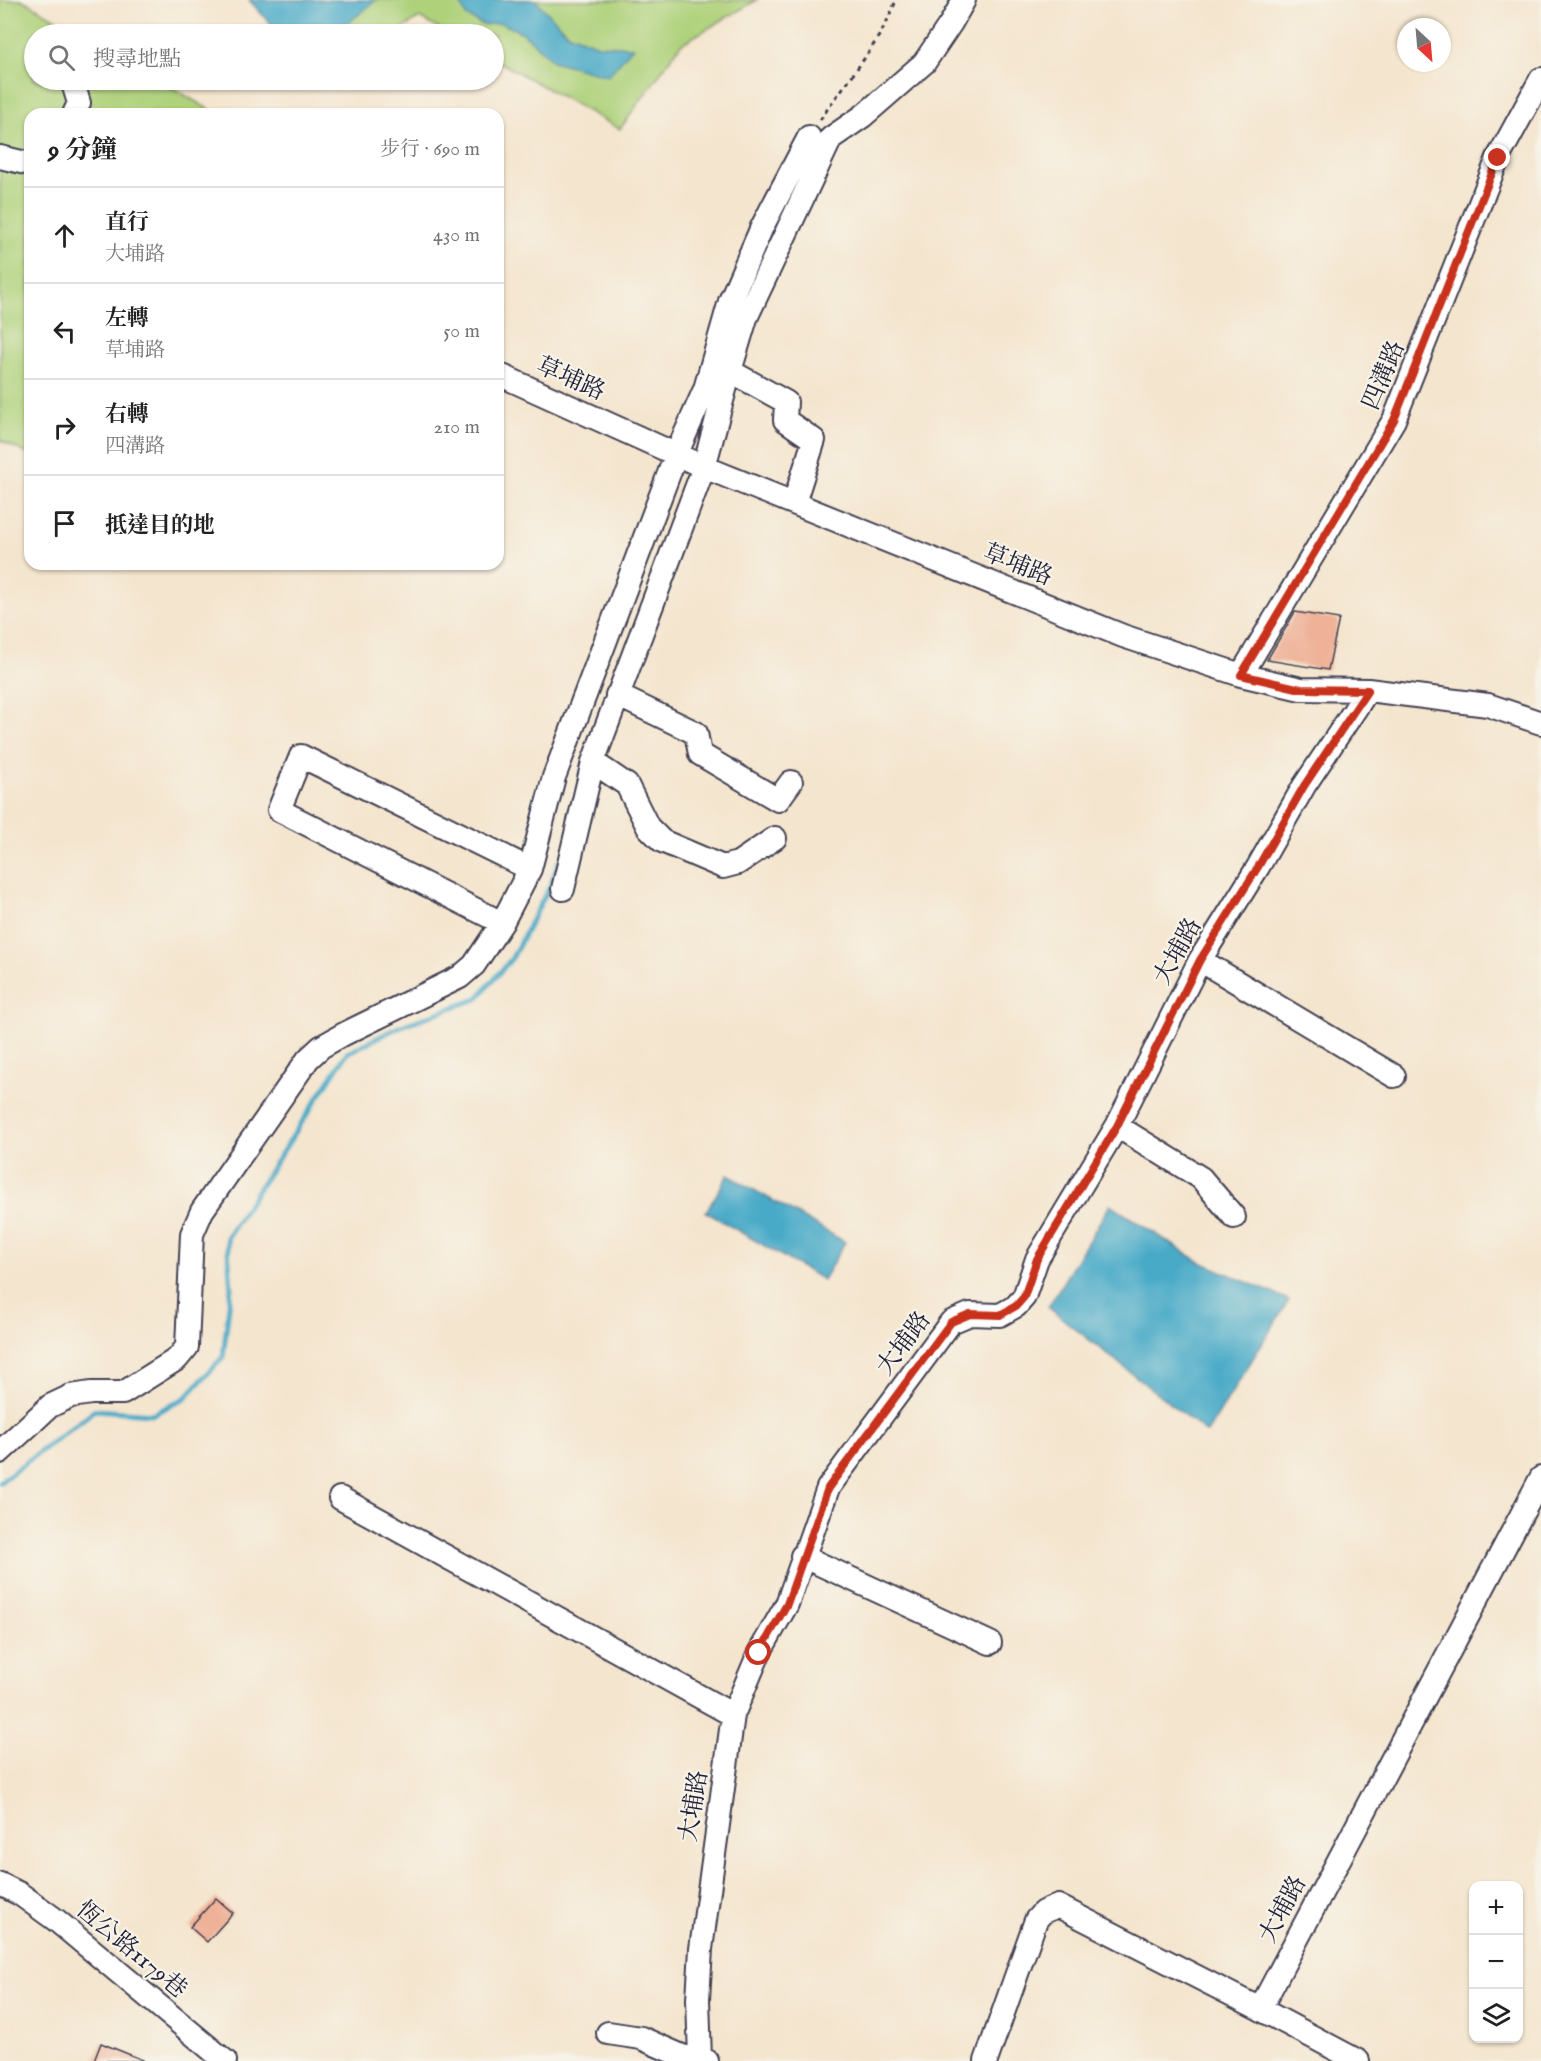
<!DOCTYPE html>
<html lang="zh-TW">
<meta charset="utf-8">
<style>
body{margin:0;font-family:"IM FELL English","Noto Serif TC",serif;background:#f6f6f6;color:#222}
.controls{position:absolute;right:18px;bottom:18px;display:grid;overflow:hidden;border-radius:12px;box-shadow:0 2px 4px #0004}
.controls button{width:54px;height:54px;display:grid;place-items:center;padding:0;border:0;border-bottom:2px solid #e0e0e0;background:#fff;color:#222;font:30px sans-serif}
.compass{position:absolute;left:1397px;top:18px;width:54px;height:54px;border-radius:50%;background:#fff;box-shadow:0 2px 4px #0004;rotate:154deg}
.stop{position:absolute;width:18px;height:18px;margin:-14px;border:4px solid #c8321e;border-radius:50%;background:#fff}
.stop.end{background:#c8321e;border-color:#fff;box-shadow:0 2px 6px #0008}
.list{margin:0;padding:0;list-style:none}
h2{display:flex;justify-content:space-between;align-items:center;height:78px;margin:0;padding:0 24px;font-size:26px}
h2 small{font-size:20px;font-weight:400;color:#767676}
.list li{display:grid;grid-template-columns:39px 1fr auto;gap:18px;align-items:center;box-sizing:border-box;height:96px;padding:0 24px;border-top:2px solid #e0e0e0}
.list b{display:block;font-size:22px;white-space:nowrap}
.list p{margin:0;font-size:20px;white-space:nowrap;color:#767676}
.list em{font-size:20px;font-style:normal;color:#767676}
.icon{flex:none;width:33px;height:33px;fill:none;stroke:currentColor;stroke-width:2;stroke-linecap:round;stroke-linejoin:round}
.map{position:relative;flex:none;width:1541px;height:2061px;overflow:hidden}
.search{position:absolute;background:#fff;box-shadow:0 2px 4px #0004;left:24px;top:24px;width:480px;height:66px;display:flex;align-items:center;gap:15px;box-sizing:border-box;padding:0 21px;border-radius:33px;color:#767676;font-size:22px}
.panel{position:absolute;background:#fff;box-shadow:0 2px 4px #0004;left:24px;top:108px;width:480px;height:462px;border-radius:18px}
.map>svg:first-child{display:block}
.green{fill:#aed17a;stroke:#687a5a;stroke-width:1.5}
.water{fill:#49aac8;stroke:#366682;stroke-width:1.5}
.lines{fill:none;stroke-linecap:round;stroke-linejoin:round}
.stream{stroke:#49aac8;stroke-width:5}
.building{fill:#efb299}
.minor-casing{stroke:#423f51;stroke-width:26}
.path{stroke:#423f51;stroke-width:3;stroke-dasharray:4.5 4.5;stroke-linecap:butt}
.minor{stroke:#fff;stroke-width:22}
.route{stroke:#c8321e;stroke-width:8}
.labels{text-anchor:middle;stroke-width:4.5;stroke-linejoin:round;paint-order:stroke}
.street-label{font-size:24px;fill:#22223b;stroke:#f7f3e8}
</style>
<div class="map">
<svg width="1541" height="2061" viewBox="0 0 1541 2061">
<rect width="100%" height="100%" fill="#f7f3e8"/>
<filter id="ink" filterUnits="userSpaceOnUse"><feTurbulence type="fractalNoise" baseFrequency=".0167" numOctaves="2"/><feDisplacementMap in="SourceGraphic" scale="12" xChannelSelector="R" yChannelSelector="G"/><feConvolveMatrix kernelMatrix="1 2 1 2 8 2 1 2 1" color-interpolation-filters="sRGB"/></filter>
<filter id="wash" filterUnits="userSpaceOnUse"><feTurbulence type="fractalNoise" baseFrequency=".008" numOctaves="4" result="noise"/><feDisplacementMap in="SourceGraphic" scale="24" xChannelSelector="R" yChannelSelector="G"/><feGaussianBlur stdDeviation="1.35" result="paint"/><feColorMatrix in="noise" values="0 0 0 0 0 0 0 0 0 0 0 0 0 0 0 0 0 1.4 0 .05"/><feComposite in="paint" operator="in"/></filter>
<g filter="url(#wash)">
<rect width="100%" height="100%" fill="#f4e5ce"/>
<path class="green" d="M0 0H23L82 34H34V80H159L217 114H30V455L0 440Z
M376 0H757L681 44 620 129 494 59V34H449L419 18 394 34H335Z"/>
<path class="water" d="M249 0H376L335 34H280Z
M459 0H535L569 34 599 45 633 47 608 76 553 61 523 33 501 23 483 25 466 16Z
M728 1175 845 1242 823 1280 706 1212Z
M1110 1205 1200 1262 1289 1300 1207 1433 1048 1307Z"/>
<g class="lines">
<path class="stream" d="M0 1482 95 1410 153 1414 185 1398 223 1357 231 1288 227 1237 347 1053 401 1026 477 999 512 958 550 886 559 861"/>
</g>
<g id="blocks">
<path class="building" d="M1295 612 1339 619 1328 670 1267 660Z
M216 1898 233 1913 207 1942 190 1927Z
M101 2043 143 2060V2061H94Z"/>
</g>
</g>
<g filter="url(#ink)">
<use href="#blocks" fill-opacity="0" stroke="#423f51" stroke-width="1.5"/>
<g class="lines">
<g class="minor-casing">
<path id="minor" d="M72 80 79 103 74 114
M0 157 30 164
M730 371 786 402 785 420 814 440 794 503
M498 374 704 467 1123 636 1241 675 1301 689 1368 690 1488 705 1541 723
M1241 675 1394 420 1498 158 1541 79
M617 695 696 733 700 754 778 800 791 782
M593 762 627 785 648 827 662 841 723 867 738 863 775 838
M563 889 593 762 704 467 730 371 746 318 831 138 863 116 924 63 951 23 964 0
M502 923 279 810 301 756 530 869
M1200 960 1394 1076
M1117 1126 1201 1178 1234 1217
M0 1452 50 1406 71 1396 91 1393H123L177 1359 187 1347 192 1234 202 1211 308 1059 321 1047 344 1034 460 977 474 965 502 923 530 869 554 777 676 455 705 389 730 301 762 227 809 137
M340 1498 733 1715
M802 1556 990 1643
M0 1884 20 1894 56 1920 225 2061
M1260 2009 1358 2061
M608 2033 641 2038 682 2056 707 2061
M700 2059 698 1999 701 1949 733 1715 759 1653 787 1604 828 1488 951 1322 970 1314 1000 1315 1016 1306 1024 1297 1037 1259 1117 1126 1200 960 1258 867 1304 786 1368 690
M986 2061 1036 1920 1043 1912 1058 1906 1260 2009 1541 1478"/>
</g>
<path class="path" d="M820 120C846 81 880 45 896 0"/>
<use href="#minor" class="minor"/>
</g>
</g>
<g class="lines" filter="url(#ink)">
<path class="route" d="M759 1653 787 1604 828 1488 928 1353 951 1322 970 1314 1000 1315 1016 1306 1024 1297 1037 1259 1117 1126 1200 960 1258 867 1304 786 1368 690 1301 689 1241 675 1394 420 1498 158"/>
</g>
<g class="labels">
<g class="street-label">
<text transform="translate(1383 375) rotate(-67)" y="8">四溝路</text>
<text transform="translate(571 378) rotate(24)" y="8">草埔路</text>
<text transform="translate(1018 564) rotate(22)" y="8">草埔路</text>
<text transform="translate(1177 951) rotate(-61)" y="8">大埔路</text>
<text transform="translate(903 1343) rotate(-53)" y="8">大埔路</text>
<text transform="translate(693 1806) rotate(-81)" y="8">大埔路</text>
<text transform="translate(1282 1909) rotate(-62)" y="8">大埔路</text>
<text transform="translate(132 1949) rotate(40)" y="8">恆公路1179巷</text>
</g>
</g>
</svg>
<div class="controls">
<button>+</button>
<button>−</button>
<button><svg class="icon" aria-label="layers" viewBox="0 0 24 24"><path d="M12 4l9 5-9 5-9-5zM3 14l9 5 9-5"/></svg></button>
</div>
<svg class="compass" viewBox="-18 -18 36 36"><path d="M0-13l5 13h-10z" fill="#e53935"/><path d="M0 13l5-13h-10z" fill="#767676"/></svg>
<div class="stop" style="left:759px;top:1653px"></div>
<div class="stop end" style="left:1498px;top:158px"></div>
<div class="search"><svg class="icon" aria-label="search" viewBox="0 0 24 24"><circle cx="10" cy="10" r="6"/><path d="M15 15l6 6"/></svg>搜尋地點</div>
<section class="panel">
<h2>9 分鐘<small>步行 · 690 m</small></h2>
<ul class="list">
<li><svg class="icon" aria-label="ahead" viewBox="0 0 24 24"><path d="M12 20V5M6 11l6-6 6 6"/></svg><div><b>直行</b><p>大埔路</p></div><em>430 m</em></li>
<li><svg class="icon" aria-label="left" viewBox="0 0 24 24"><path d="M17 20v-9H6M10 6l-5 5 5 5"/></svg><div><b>左轉</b><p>草埔路</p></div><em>50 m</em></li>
<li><svg class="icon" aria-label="right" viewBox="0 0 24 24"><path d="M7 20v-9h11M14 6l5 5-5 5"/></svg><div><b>右轉</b><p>四溝路</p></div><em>210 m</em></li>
<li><svg class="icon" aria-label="arrive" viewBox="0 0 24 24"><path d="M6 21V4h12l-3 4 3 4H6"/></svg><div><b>抵達目的地</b></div></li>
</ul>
</section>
</div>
